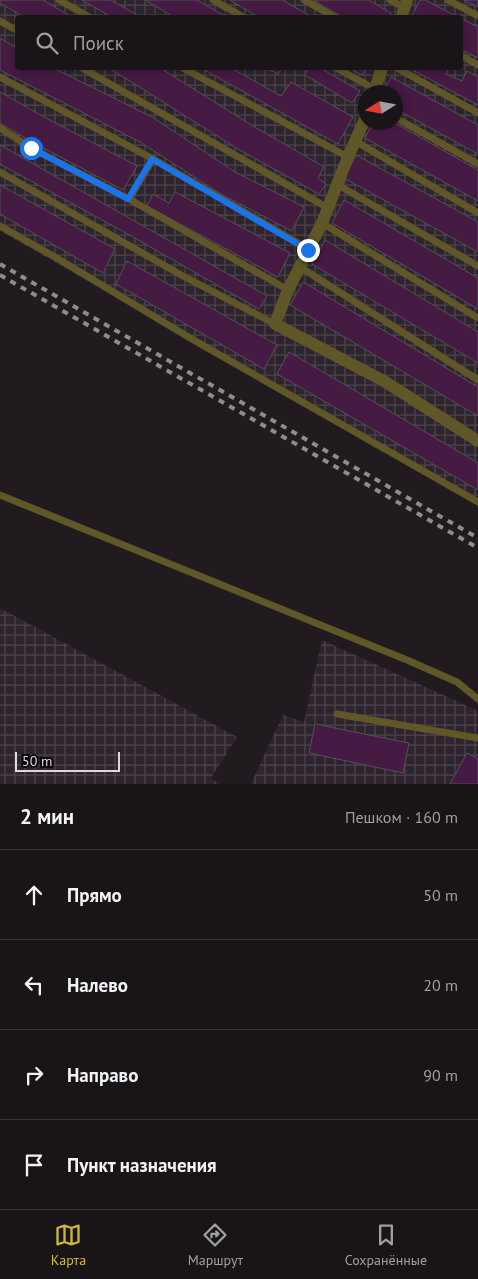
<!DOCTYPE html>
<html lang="ru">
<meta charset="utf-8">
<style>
body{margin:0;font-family:"PT Sans",sans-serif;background:#262125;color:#f1f3f6}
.compass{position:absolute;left:358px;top:85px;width:45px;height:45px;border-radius:50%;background:#191418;box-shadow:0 2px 8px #0003;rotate:259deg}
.scale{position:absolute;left:15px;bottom:12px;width:105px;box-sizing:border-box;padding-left:5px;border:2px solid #dddadd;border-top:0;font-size:14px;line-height:18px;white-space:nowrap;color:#dddadd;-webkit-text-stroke:4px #090709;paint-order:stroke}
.stop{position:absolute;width:15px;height:15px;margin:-11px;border:4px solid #1a73e8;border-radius:50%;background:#fff}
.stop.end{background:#1a73e8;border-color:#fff;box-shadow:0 1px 5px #0008}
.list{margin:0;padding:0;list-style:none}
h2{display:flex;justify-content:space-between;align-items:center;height:65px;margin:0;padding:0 20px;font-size:21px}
h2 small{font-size:16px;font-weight:400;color:#9f9ea2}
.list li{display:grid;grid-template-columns:32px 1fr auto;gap:15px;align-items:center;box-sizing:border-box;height:90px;padding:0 20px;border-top:1px solid #373337}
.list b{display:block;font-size:19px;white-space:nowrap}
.list em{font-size:16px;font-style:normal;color:#9f9ea2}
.icon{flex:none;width:28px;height:28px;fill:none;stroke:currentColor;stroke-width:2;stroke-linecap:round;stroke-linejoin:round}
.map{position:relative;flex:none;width:478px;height:784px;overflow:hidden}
.search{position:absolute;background:#191418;box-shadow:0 2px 8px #0003;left:15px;right:15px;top:15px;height:55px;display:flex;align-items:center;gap:12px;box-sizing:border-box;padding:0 18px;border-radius:5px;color:#9f9ea2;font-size:19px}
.sheet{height:425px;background:#191418}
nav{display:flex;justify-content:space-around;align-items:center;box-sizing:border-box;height:70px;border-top:1px solid #373337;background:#191418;font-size:14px;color:#9f9ea2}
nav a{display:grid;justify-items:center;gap:2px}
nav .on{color:#ceb837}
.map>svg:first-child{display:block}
.industrial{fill:url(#industrial-grid);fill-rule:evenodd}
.building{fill:#451a43;stroke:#575056}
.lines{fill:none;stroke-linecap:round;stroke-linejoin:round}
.lane{stroke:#5f5728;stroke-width:7}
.street{stroke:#5f5728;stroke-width:12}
.rail{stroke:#908b8f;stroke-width:4;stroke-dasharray:6 6;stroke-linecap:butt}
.route{stroke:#1a73e8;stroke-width:6}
</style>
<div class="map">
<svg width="478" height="784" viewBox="0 0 478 784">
<defs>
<pattern id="industrial-grid" width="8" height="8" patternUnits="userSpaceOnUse" patternTransform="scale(1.25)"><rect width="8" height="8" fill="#2e242e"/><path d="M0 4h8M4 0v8" fill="none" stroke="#4c434c"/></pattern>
</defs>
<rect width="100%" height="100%" fill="#211b20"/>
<path class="industrial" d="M0 0H478V502L0 231ZM18 18H460V68H18ZM366 92H396V122H366Z
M0 608 237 737 211 778 219 784H0Z
M322 640 474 709 478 712V784H251L283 715 304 722Z"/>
<path class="building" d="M0 0H43L73 18H26L0 3Z
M82 0H111L142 18H113Z
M145 0H197L228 18H176Z
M230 0H282L314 18H260Z
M313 0H369L391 13 389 18H344Z
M420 0H425L460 18H411Z
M464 0H478V7Z
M460 18 478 27V58L460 49Z
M0 38 18 49V68H53L152 117 235 172 304 207 292 231 221 194 140 142 0 70Z
M109 68H160L253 126 324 167 318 178 326 184 319 194 238 149Z
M201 68H231L281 96 291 82 353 117 338 144Z
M266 68H282L278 74Z
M308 68H320L360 91 352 103 305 75Z
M349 68H366L362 75Z
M409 68H449L446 74 462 81 467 71 478 77V105Z
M391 77 478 125V154L396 109V92H383Z
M0 92 46 118 137 166 123 190 34 143 0 123Z
M373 122H393L478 170V201L365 138Z
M0 145 267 296 259 309 126 233 0 164Z
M356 155 478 222V252L344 178Z
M0 185 115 249 103 273 0 214Z
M175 192 290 253 278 277 147 206 153 194 169 203Z
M344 200 478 278V309L332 223Z
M325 240 478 332V363L312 264Z
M127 261 277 345 264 369 116 284Z
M303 282 478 387V416L290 305Z
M289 352 478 463V490L277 374Z
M315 724 409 743 403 773 309 753Z
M467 753 478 759V784H450Z"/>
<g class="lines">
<path class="lane" d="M59 0 91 18
M213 0 245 18
M304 0 336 18
M390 0 405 8
M448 0 478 16
M0 21 18 31
M460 55 478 65
M82 68 328 208
M183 68 348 157
M336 68 375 89
M397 68 478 113
M0 77 153 159 308 249
M396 118 478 164
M0 128 31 148 129 199 288 290
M355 141 478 213
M0 172 181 275 275 324
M338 185 478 266
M129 199 153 159
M322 223 478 318
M0 226 55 257 190 338 478 502
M300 267 478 380
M0 495 407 660 457 682 478 699
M337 714 478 738"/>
<path class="street" d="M401 18 407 0
M374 92 382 68
M366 117 348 157 322 223 288 290 275 324 384 381 478 441"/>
<path class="rail" d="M0 264 478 538
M0 275 478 548"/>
</g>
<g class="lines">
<path class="route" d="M31 148 128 199 152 159 308 250"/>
</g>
</svg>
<svg class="compass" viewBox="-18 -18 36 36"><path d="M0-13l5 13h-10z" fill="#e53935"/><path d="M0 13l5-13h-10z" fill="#9f9ea2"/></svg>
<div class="scale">50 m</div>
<div class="stop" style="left:31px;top:148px"></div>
<div class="stop end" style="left:308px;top:250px"></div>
<div class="search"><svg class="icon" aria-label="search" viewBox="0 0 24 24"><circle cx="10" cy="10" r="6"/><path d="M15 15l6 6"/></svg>Поиск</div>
</div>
<section class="sheet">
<h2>2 мин<small>Пешком · 160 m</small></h2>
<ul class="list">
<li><svg class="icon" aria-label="ahead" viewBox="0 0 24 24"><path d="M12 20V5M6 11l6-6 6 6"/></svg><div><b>Прямо</b></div><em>50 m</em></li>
<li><svg class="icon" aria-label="left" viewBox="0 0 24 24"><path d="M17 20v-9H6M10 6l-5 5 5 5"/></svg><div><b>Налево</b></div><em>20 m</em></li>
<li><svg class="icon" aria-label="right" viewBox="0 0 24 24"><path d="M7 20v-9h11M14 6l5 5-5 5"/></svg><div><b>Направо</b></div><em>90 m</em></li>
<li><svg class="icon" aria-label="arrive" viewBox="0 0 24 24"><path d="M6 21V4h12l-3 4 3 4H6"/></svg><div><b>Пункт назначения</b></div></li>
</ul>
</section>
<nav>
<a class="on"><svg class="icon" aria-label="map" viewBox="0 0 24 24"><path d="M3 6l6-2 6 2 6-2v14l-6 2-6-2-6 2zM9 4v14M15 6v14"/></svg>Карта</a>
<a><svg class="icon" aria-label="directions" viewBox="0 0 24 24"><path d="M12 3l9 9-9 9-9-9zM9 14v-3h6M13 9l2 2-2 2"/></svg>Маршрут</a>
<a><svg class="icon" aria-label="saved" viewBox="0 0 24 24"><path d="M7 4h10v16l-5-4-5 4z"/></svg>Сохранённые</a>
</nav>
